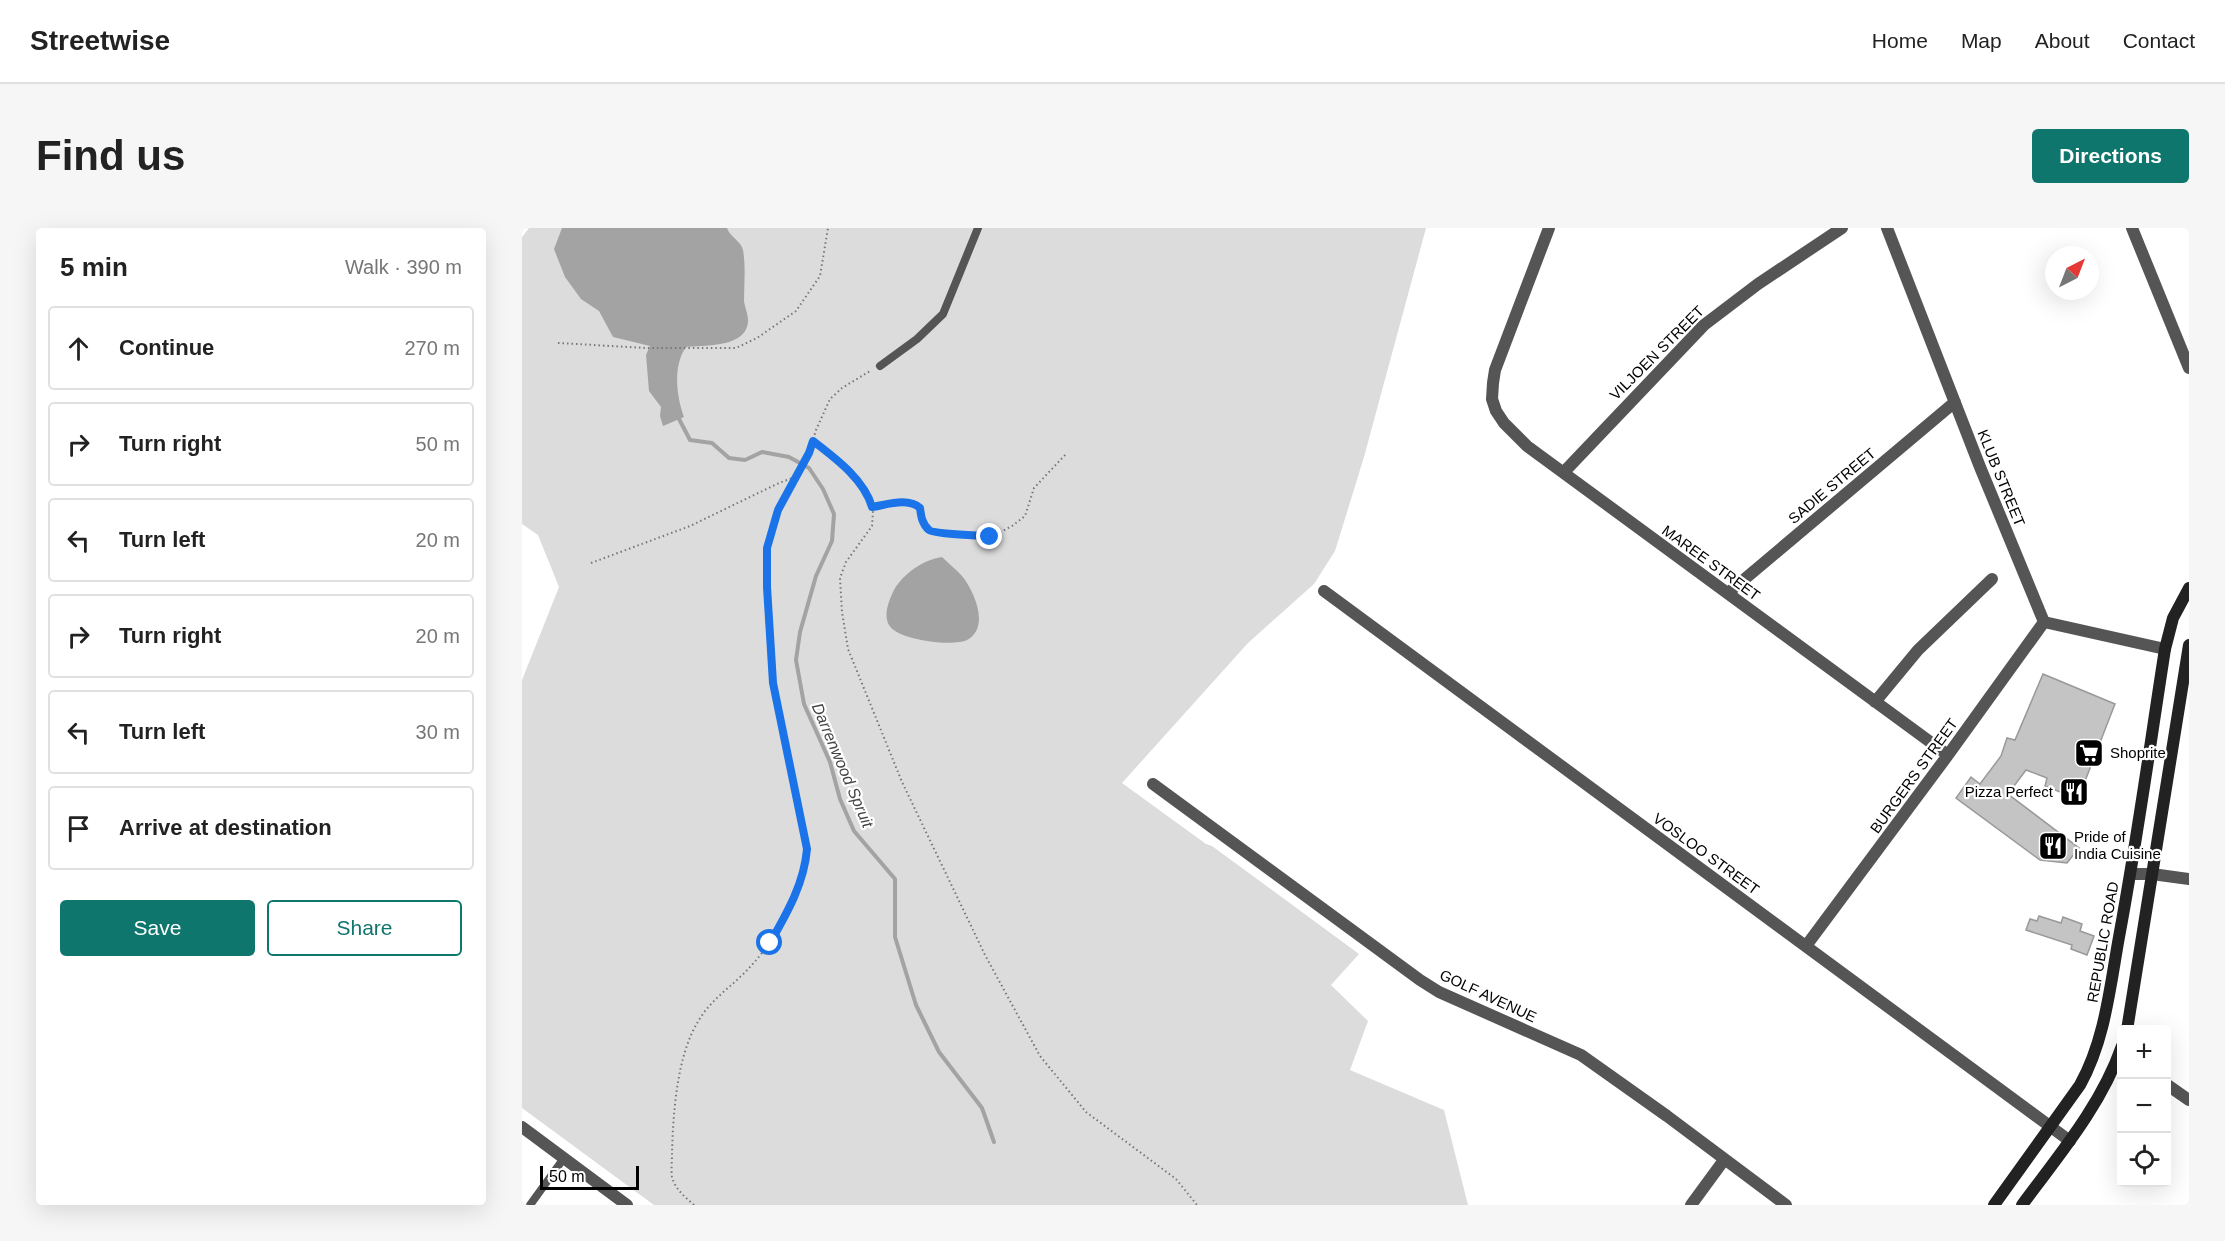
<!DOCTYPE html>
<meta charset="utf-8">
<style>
body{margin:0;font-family:Arial,sans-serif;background:#f6f6f6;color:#222}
.controls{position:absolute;right:18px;bottom:18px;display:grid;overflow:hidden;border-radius:6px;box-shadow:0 6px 24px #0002}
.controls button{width:54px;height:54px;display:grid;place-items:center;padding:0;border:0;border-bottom:2px solid #e0e0e0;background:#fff;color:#222;font:30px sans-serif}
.compass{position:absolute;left:1523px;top:18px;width:54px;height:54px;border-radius:50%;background:#fff;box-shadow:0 6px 24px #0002;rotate:42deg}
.scale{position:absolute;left:18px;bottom:15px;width:99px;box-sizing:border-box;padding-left:6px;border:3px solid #000;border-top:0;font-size:16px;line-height:21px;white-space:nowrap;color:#000;-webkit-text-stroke:4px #fff;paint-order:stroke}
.stop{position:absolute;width:18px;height:18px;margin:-14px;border:4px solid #1a73e8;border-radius:50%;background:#fff}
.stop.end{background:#1a73e8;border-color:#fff;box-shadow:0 2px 6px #0008}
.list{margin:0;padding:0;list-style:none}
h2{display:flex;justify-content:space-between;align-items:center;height:78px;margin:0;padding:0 24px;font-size:26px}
h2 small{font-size:20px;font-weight:400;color:#767676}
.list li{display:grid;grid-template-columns:39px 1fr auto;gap:18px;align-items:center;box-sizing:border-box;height:84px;margin:0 12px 12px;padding:0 12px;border:2px solid #e0e0e0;border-radius:6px}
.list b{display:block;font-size:22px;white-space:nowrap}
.list em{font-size:20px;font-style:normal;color:#767676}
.actions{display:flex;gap:12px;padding:18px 24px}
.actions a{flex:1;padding:14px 0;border:2px solid #0f766e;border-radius:6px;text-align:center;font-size:21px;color:#0f766e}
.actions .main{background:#0f766e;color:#fff}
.icon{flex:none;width:33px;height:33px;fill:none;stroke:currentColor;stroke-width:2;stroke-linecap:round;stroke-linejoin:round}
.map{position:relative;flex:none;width:1667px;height:977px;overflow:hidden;border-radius:6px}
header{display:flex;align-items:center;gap:36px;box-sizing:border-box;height:84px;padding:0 30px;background:#fff;border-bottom:2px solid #e0e0e0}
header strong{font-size:28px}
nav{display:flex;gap:33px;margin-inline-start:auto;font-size:21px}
.intro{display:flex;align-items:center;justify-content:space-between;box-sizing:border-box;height:144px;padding:0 36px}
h1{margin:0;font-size:42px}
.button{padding:15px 27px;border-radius:6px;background:#0f766e;color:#fff;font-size:21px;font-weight:700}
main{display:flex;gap:36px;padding:0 36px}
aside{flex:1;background:#fff;border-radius:6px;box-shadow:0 6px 24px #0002}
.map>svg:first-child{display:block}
.green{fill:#dcdcdc}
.water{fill:#a3a3a3}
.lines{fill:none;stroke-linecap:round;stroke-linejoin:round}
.stream{stroke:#a3a3a3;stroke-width:4}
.building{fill:#c4c4c4;stroke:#999;stroke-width:1.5}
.path{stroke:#777;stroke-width:2;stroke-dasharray:1.5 3;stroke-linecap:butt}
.lane{stroke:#555;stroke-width:8}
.street{stroke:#555;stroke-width:12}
.secondary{stroke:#222;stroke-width:12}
.route{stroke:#1a73e8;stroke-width:8}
.labels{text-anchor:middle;stroke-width:4.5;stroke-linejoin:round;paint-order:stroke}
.street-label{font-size:15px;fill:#000;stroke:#fff}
.poi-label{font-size:15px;fill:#000;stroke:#fff;text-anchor:start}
.water-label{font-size:16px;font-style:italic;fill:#444;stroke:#fff}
</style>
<header>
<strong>Streetwise</strong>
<nav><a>Home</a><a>Map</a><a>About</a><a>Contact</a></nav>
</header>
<div class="intro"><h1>Find us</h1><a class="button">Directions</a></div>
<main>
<aside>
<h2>5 min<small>Walk · 390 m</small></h2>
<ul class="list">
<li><svg class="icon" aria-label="ahead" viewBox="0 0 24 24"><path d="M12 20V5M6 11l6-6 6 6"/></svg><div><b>Continue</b></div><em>270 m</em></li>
<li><svg class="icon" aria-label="right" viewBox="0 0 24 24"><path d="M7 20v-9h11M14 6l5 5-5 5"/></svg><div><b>Turn right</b></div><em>50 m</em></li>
<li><svg class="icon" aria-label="left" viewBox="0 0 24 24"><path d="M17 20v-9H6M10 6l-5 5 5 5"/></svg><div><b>Turn left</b></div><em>20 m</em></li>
<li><svg class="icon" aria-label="right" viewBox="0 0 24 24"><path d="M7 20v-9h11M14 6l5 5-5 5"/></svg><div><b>Turn right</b></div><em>20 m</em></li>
<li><svg class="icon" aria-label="left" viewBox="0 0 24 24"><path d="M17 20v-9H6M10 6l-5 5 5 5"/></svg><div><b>Turn left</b></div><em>30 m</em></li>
<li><svg class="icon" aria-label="arrive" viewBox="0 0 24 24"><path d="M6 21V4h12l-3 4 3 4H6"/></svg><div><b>Arrive at destination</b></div></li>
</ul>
<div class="actions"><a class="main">Save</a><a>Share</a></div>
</aside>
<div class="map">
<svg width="1667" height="977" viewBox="0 0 1667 977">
<rect width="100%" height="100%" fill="#fff"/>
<path class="green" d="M7 0H904L842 229 813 323 792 356 726 415 600 555 684 616 690 618 837 726 809 757 846 793 828 842 922 882 946 977H132L0 880V452L37 359 16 307 0 296V9Z"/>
<path class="water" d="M40 0H205C208 9 219 13 221 22 224 39 222 56 222 73 223 80 226 86 226 92 226 120 183 117 164 119 151 138 154 167 162 189L141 198 138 188 139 179 127 163 124 127 128 118 91 109 77 83 59 71 43 49 32 21Z
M420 329C426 335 434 341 440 348 453 364 468 400 445 412 430 419 375 412 367 397 361 387 367 372 372 362 382 345 401 332 420 329Z"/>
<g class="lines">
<path class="stream" d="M156 189 168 212 190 215 207 230 223 232 240 224 267 229 287 240 301 261 312 286 310 313 294 348 278 404 274 432 282 476 308 534 318 571 332 603 373 651V709L394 777 417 824 460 880 472 914"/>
</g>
<path class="building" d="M1521 446 1593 476 1556 571 1523 558 1525 550 1504 542 1486 566 1557 620 1545 635 1518 632 1434 570 1449 549 1458 556 1479 528 1485 510 1493 512Z
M1517 688 1539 695 1541 689 1560 696 1558 703 1572 708 1565 727 1549 721 1550 717 1504 702 1508 691 1515 693Z"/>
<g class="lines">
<path class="path" d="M36 115 124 120H214L235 110 274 83 298 48 306 0
M291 213 316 233 347 268 351 284 350 298 324 334 318 350 320 384 326 421 380 554 463 727 518 828 564 884 654 951 675 977
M349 279C364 277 386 269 398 280L400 292 405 301 412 305H443L469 309 490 298 503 288 512 260 544 226
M69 335 168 298 257 255 273 249
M172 977C163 969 153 961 150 949 149 942 150 933 150 926 151 885 155 826 177 792 190 770 212 757 228 739 257 708 281 663 285 621L251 455 245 359V320L256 282 287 225 294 202 308 171 320 160 348 143"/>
<path class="lane" d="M358 138 395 111 421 86 456 0
M8 977 42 930"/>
<path class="street" d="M1027 0 973 142 971 155 970 171 974 183 982 195 1005 218 1426 527
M1365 0 1458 239 1522 394
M1610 0 1667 140
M1042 244 1182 97 1236 56 1320 0
M802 363 1548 913
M1206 365 1433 174
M1522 394 1643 421
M1353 474 1396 422 1470 351
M631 556 898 752 917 764 1059 827 1145 888 1264 977
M1609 646H1630L1667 651
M1284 718 1426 527 1522 394
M1644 856 1667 872
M0 899 105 977
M1169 977 1202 932"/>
<path class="secondary" d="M1605 802 1667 417
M1472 977 1558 857C1583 812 1588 759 1597 709 1615 613 1628 517 1643 421L1651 390 1667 360
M1500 977C1537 927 1579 878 1600 818"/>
</g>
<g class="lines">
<path class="route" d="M248 715C265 685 282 656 285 621L251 455 245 359V320L256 282 287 225 291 213C313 230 342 251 350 279 364 277 386 269 398 280 399 288 400 296 407 302 411 306 458 307 468 309"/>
</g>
<defs>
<g id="supermarket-square" transform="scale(1.5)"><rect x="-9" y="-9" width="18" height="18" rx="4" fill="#000" stroke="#fff"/><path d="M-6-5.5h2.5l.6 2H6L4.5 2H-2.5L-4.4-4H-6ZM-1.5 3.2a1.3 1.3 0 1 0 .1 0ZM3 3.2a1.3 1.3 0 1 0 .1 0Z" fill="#fff"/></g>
<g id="restaurant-square" transform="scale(1.5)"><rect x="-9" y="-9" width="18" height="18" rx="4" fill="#000" stroke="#fff"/><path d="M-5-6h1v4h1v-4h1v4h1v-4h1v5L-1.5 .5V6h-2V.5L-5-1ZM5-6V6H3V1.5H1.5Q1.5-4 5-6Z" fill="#fff"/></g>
</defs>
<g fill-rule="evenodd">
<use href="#supermarket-square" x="1567" y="525"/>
<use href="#restaurant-square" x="1552" y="564"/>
<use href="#restaurant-square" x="1531" y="618"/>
</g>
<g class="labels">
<g class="street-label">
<text transform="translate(1135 125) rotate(-45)" y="5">VILJOEN STREET</text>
<text transform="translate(1479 250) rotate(68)" y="5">KLUB STREET</text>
<text transform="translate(1310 258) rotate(-40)" y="5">SADIE STREET</text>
<text transform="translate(1189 335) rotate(36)" y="5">MAREE STREET</text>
<text transform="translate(1392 548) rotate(-54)" y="5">BURGERS STREET</text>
<text transform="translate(1184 626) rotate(36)" y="5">VOSLOO STREET</text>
<text transform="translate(1581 714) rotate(-80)" y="5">REPUBLIC ROAD</text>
<text transform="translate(966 768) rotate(25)" y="5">GOLF AVENUE</text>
</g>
<g class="poi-label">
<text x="1588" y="530">Shoprite</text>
<text x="1531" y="569" text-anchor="end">Pizza Perfect</text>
<text x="1552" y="614">Pride of<tspan x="1552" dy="17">India Cuisine</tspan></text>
</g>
<g class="water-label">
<text transform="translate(321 537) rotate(67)" y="6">Darrenwood Spruit</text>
</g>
</g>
</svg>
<div class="controls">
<button>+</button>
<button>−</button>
<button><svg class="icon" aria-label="locate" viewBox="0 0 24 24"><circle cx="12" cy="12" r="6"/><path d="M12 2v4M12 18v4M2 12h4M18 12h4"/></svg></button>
</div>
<svg class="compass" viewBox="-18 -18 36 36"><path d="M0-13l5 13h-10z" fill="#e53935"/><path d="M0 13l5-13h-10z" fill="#767676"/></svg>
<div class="scale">50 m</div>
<div class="stop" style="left:248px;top:715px"></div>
<div class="stop end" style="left:468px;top:309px"></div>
</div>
</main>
